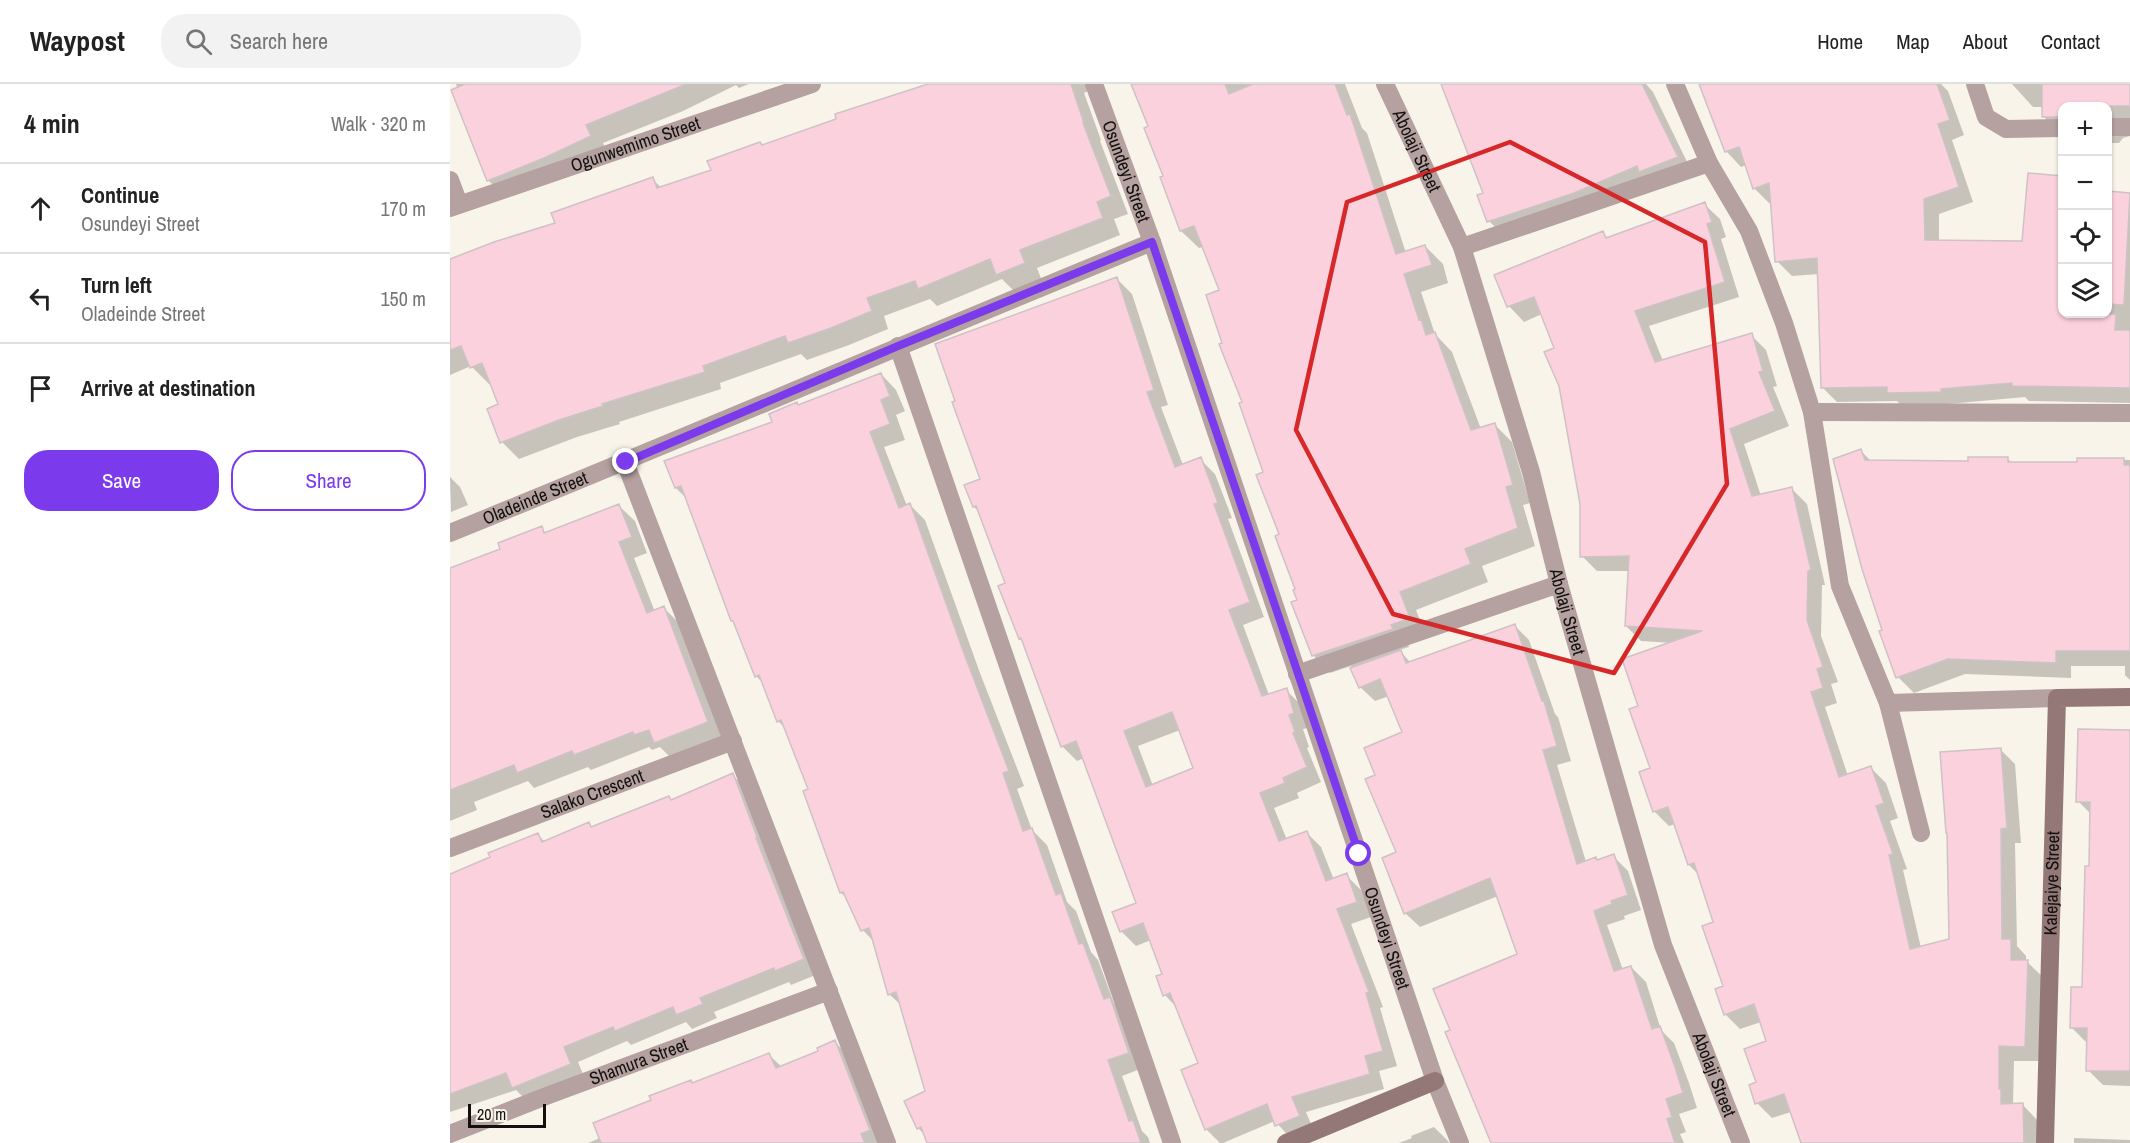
<!DOCTYPE html>
<meta charset="utf-8">
<style>
body{margin:0;font-family:"Archivo Narrow",sans-serif;background:#f2f2f2;color:#222}
.controls{position:absolute;right:18px;top:18px;display:grid;overflow:hidden;border-radius:12px;box-shadow:0 2px 4px #0004}
.controls button{width:54px;height:54px;display:grid;place-items:center;padding:0;border:0;border-bottom:2px solid #e0e0e0;background:#fff;color:#222;font:30px sans-serif}
.scale{position:absolute;left:18px;bottom:15px;width:78px;box-sizing:border-box;padding-left:6px;border:3px solid #13110e;border-top:0;font-size:16px;line-height:21px;white-space:nowrap;color:#13110e;-webkit-text-stroke:4px #f9f4ea;paint-order:stroke}
.stop{position:absolute;width:18px;height:18px;margin:-14px;border:4px solid #7c3aed;border-radius:50%;background:#fff}
.stop.end{background:#7c3aed;border-color:#fff;box-shadow:0 2px 6px #0008}
.list{margin:0;padding:0;list-style:none}
h2{display:flex;justify-content:space-between;align-items:center;height:78px;margin:0;padding:0 24px;font-size:26px}
h2 small{font-size:20px;font-weight:400;color:#767676}
.list li{display:grid;grid-template-columns:39px 1fr auto;gap:18px;align-items:center;box-sizing:border-box;height:90px;padding:0 24px;border-top:2px solid #e0e0e0}
.list b{display:block;font-size:22px;white-space:nowrap}
.list p{margin:0;font-size:20px;white-space:nowrap;color:#767676}
.list em{font-size:20px;font-style:normal;color:#767676}
.actions{display:flex;gap:12px;padding:18px 24px}
.actions a{flex:1;padding:14px 0;border:2px solid #7c3aed;border-radius:24px;text-align:center;font-size:21px;color:#7c3aed}
.actions .main{background:#7c3aed;color:#fff}
.icon{flex:none;width:33px;height:33px;fill:none;stroke:currentColor;stroke-width:2;stroke-linecap:round;stroke-linejoin:round}
.map{position:relative;flex:none;width:1680px;height:1059px;overflow:hidden}
header{display:flex;align-items:center;gap:36px;box-sizing:border-box;height:84px;padding:0 30px;background:#fff;border-bottom:2px solid #e0e0e0}
header strong{font-size:28px}
nav{display:flex;gap:33px;margin-inline-start:auto;font-size:21px}
.search{width:420px;height:54px;background:#f2f2f2;display:flex;align-items:center;gap:15px;box-sizing:border-box;padding:0 21px;border-radius:24px;color:#767676;font-size:22px}
main{display:flex}
aside{flex:1;background:#fff}
.map>svg:first-child{display:block}
.shadow{fill:#0003;fill-rule:evenodd}
.building{fill:#fcd1de;stroke:#cec2c6;stroke-width:1.5;fill-rule:evenodd}
.lines{fill:none;stroke-linecap:round;stroke-linejoin:round}
.street{stroke:#b4a1a0;stroke-width:18}
.secondary{stroke:#947877;stroke-width:18}
.route{stroke:#7c3aed;stroke-width:8}
.marked{fill:none;stroke:#d62828;stroke-width:4.5;stroke-linejoin:round}
.labels{text-anchor:middle;stroke-width:6;stroke-linejoin:round;paint-order:stroke}
.street-label{font-size:18px;fill:#13110e;stroke:#f9f4ea}
</style>
<header>
<strong>Waypost</strong>
<div class="search"><svg class="icon" aria-label="search" viewBox="0 0 24 24"><circle cx="10" cy="10" r="6"/><path d="M15 15l6 6"/></svg>Search here</div>
<nav><a>Home</a><a>Map</a><a>About</a><a>Contact</a></nav>
</header>
<main>
<aside>
<h2>4 min<small>Walk · 320 m</small></h2>
<ul class="list">
<li><svg class="icon" aria-label="ahead" viewBox="0 0 24 24"><path d="M12 20V5M6 11l6-6 6 6"/></svg><div><b>Continue</b><p>Osundeyi Street</p></div><em>170 m</em></li>
<li><svg class="icon" aria-label="left" viewBox="0 0 24 24"><path d="M17 20v-9H6M10 6l-5 5 5 5"/></svg><div><b>Turn left</b><p>Oladeinde Street</p></div><em>150 m</em></li>
<li><svg class="icon" aria-label="arrive" viewBox="0 0 24 24"><path d="M6 21V4h12l-3 4 3 4H6"/></svg><div><b>Arrive at destination</b></div></li>
</ul>
<div class="actions"><a class="main">Save</a><a>Share</a></div>
</aside>
<div class="map">
<svg width="1680" height="1059" viewBox="0 0 1680 1059">
<rect width="100%" height="100%" fill="#f9f4ea"/>
<path class="shadow" d="M6 0H299L289 4 286 1 233 27 153 59 158 70 56 114 38 96Z
M482 0H635L638 7 634 9 651 56 650 57 678 130 664 135 670 151 587 184 592 197 565 208 552 195 487 222 480 215 434 232 438 245 399 261 357 276 351 270 270 299 271 305 169 338 170 340 127 353 69 375 52 358 50 321 42 299 39 300 21 282 0 291V177L107 140 202 95 212 104 263 87 313 62Z
M682 0H895L912 44 917 49 956 169 975 162 993 180 998 199 971 208 985 250 1002 268 1031 345 1045 341 1062 358 1080 419 1073 421 1085 462 1032 482 1038 498 966 526 976 552 958 559 959 563 949 566 961 579 1065 542 1079 556 1105 630 1108 633 1121 677 1107 681 1136 778 1148 777 1163 772 1178 787 1191 826 1174 832 1175 835 1157 841 1173 886 1181 883 1196 898 1211 946 1224 959 1239 999 1247 1024 1229 1030 1236 1048 1230 1050 1234 1059H1053L1002 947 1069 871 1048 812 970 843 955 829 947 769 927 692 954 649 939 612 925 617 910 603 901 582 880 589 863 571 815 389 774 260 771 207 753 163 749 164 731 147 712 94 715 93 700 43Z
M993 0H1196L1203 8 1243 90 1055 153 1039 137 1035 110Z
M1251 0H1491L1498 7 1514 51 1502 56 1523 118 1489 130V157L1573 159 1580 91 1612 93V230H1658V109L1680 110V319L1579 317 1575 313 1454 324 1447 317 1387 318 1372 303 1369 190 1342 192 1327 177 1322 118 1319 119 1304 104 1296 81 1291 83 1276 67Z
M1562 0H1680V52L1673 54 1669 59H1658V22H1612V52L1593 32 1594 23H1583Z
M1254 120 1270 135 1276 153 1271 155 1289 213 1199 242 1213 277 1301 251 1316 266 1327 302 1323 303 1339 342 1294 360 1311 412 1342 405 1357 420 1375 501H1372L1371 552 1388 598 1381 600 1387 619 1375 623 1398 692 1421 684 1436 699 1448 734 1440 737 1457 785 1453 786 1471 864 1500 856 1550 665 1565 680 1571 759H1565L1567 862 1576 872V877L1593 893 1590 977H1564L1563 1019 1572 1020 1587 1036 1588 1059H1352L1341 1028 1322 1034 1307 1019 1308 999 1318 958 1311 938 1290 945 1275 930V903L1265 839 1249 791 1239 781 1225 740 1219 742 1204 727 1202 685 1190 623 1223 559 1191 557 1176 542 1180 487H1147L1132 472 1130 420 1106 265 1092 230 1074 238 1059 222 1046 191 1153 149 1158 154Z
M667 195 682 210 718 321 711 323 733 381 750 375 765 390 782 434 778 435 814 533 793 541 819 611 836 606 851 621 858 644 853 645 859 663 857 664 871 698 847 709 849 714 824 724 837 756 856 748 871 763 884 796 896 791 911 806 921 833 901 840 933 923 930 924 947 982 929 987 934 1005 856 1028 864 1047 842 1056 825 1037 773 1059H770L756 1045 750 980 727 924 715 911 714 890 701 856 686 862 671 847 688 820 634 674 627 677 612 662 574 558 570 554 557 500 529 428 524 423 531 396ZM730 646 745 685 703 702 688 662Z
M431 290 446 306 455 327 446 331 455 356 434 363 457 422 460 421 475 436 530 589 574 702 567 705 582 746 597 761 617 818 626 827 641 868 648 876 664 919 675 930 693 984 672 992 692 1047 698 1053 700 1059H479L476 1052 468 1044 477 1008 452 922 439 910 424 858 413 846 398 815 391 809 355 708 360 706 336 645 328 637 314 600 306 592 237 415 226 404 324 339 347 319 349 322Z
M1411 367 1422 378 1519 379 1557 374 1563 380H1629V375L1680 376V596L1675 591V582H1621V594L1515 590 1464 609 1448 593 1434 547Z
M0 393 10 403 18 421 1 428Z
M169 422 185 437 197 469 184 474 205 528 214 524 230 540 273 654 221 674 210 663 202 666 199 663 141 686 138 683 84 704 78 697 24 718 27 726 0 737V485L52 466 91 444 97 450Z
M1680 647V1002L1653 1001 1638 986 1637 959 1621 943 1633 905 1640 784 1641 730 1628 717Z
M282 691 297 705 368 890 341 901 339 898 264 928 267 934 242 945 236 938 181 961 177 957 128 978 135 995 78 1018 66 1006 0 1028V792L42 774 88 751 95 758 138 740 143 744 219 713 222 717Z
M385 958 400 973 433 1059H138L150 1054 203 1017 241 997 244 1000 319 971 332 983 370 968Z
M984 1043 1000 1059H949L962 1054 961 1052Z
M1624 1054 1680 1056V1059H1624Z"/>
<path class="building" d="M15 0H234V1L136 41 141 52 94 74 37 97 1 6Z
M478 0H621L634 39H633L661 112 647 118 653 134 570 166 575 179 546 191 540 175 468 205 465 197 417 214 422 227 381 244 338 259 335 252 253 282 255 288 152 320 153 322 109 336 50 359 37 325 48 320 32 279 20 284 11 262 0 266V175L44 158 105 139 101 129 203 93 207 104 261 86 257 77 310 58 312 61 386 35 385 30Z
M681 0H775L779 10 803 0H885L897 31 900 30 946 170 975 161 982 181 954 190 969 236 971 235 976 251 985 248 1021 346 1045 339 1063 401 1056 403 1068 444 1015 465 1021 480 950 508 960 534 941 541 943 545 862 572 841 518 847 516 843 506 845 505 825 452 829 450 806 391 813 388 789 319 792 318 769 260 772 259 756 211 769 206 744 142 730 147 710 93 713 92 694 44 698 42Z
M991 0H1192L1228 73 1189 88 1187 82 1124 109 1037 138 1027 111 1033 109Z
M1249 0H1487L1500 36 1488 40 1509 103 1474 115 1475 156 1572 157 1578 89 1612 92V230H1666L1665 246H1680V304L1562 302V299L1491 305V308L1437 309V303L1371 304 1367 174 1325 178 1319 99 1303 105 1289 63 1275 68Z
M1592 0H1680V22H1612V33H1592Z
M1658 107 1680 109 1674 221 1658 220Z
M1255 118 1262 138 1257 140 1275 198 1185 227 1205 278 1302 249 1313 287 1309 288 1325 327 1280 345 1302 412 1342 403 1361 486 1358 487 1357 536 1373 583 1367 585 1373 604 1361 608 1389 693 1421 682 1434 719 1426 722 1443 770 1439 771 1460 865 1499 855 1497 749H1496L1490 668 1551 664 1557 744 1551 745 1552 855H1561V876H1578L1575 963 1549 962V1005H1551V1020L1573 1019 1574 1059H1351L1334 1010 1305 1020 1299 1001 1306 998 1294 965 1316 957 1304 920 1274 931 1265 905 1273 902 1252 842 1263 838 1244 779 1238 781 1218 723 1203 728 1189 688 1200 684 1179 625 1188 622 1172 575 1252 547 1175 542 1179 472 1130 473V420L1109 302 1094 268 1104 264 1084 213 1057 223 1044 191 1153 147 1156 154Z
M667 193 704 306 697 308 725 383 751 373 768 419 764 420 800 518 779 526 812 612 837 604 844 629 839 631 845 648 843 649 857 683 833 694 835 699 810 709 829 757 857 747 876 797 897 789 907 818 887 825 919 908 916 909 933 967 915 972 920 990 842 1013 850 1032 825 1042 817 1020 755 1046 731 986 748 979 720 909 713 912 706 892 712 890 693 839 670 848 662 828 686 819 626 657 611 663 571 554 569 555 548 502 555 499 526 422 523 423 514 401 530 395 502 318 505 317 485 260ZM722 628 743 684 696 703 674 647Z
M431 289 440 312 431 316 440 340 420 348 449 424 460 419 515 572 559 687 553 689 573 747 582 744 606 811 611 809 629 860 633 859 654 915 660 913 679 969 658 976 679 1037 683 1036 691 1059H477L471 1043 467 1045 454 1017 475 1007 446 908 438 911 419 844 411 847 393 808 390 809 353 707 358 705 331 636 327 638 309 591 305 593 283 537H281L231 402 225 404 214 377 322 338 319 330 347 318 348 321Z
M1411 365 1415 376 1518 377V373H1558V378H1627V374H1674V381H1680V567H1606V579L1498 575 1446 594 1429 547 1432 546 1412 485 1383 375Z
M169 420 182 453 169 458 197 529 214 522 258 638 204 659 199 646 184 651 183 648 124 671 122 667 67 689 64 681 0 706V484L50 465 48 459 92 442 94 449Z
M1065 540 1092 617H1094L1107 662 1093 666 1127 780 1146 773 1147 776 1164 770 1178 811 1161 817 1162 820 1144 827 1164 887 1181 882 1202 945 1210 942 1225 983 1233 1009 1216 1015 1222 1033 1217 1035 1225 1059H1041L995 948 1000 946 983 905 1067 870 1040 794 954 830 932 774 946 768 915 695 925 691 914 664 952 648 930 595 909 604 900 584 951 566 956 579Z
M1628 645 1680 646V987H1636L1637 944H1620L1621 903H1632L1635 782H1639L1640 718H1626Z
M283 689 307 753 306 754 354 875 325 887 324 884 250 914 253 920 226 931 223 923 165 947 163 943 114 963 121 980 62 1004 56 989 0 1010V790L40 773 38 769 88 749 92 758 139 738 141 743 219 712 221 716Z
M385 956 420 1046 411 1050 415 1059H151L143 1039 201 1016 199 1012 241 996 242 999 319 969 326 984 368 967 367 964Z"/>
<g class="lines">
<g class="street">
<path id="s1" d="M644 0 702 158 985 997 1010 1059"/>
<path id="s2" d="M935 0 1012 163 1081 388 1109 500 1213 861 1291 1059"/>
<path d="M1225 0 1259 79 1299 147 1334 239 1362 328 1390 502 1438 619 1607 614"/>
<path d="M1525 0 1536 33 1556 45 1612 44"/>
<path d="M1658 43H1680"/>
<path d="M0 96 9 120"/>
<path id="s3" d="M0 124 362 0"/>
<path d="M1012 163 1259 79"/>
<path d="M448 262 722 1059"/>
<path d="M1362 328 1680 329"/>
<path d="M175 378 437 1059"/>
<path id="s4" d="M0 449C235 354 467 254 702 158"/>
<path d="M847 590 1109 500"/>
<path d="M1438 619 1471 749"/>
<path id="s5" d="M0 764 283 657"/>
<path id="s6" d="M0 1050 99 1011 379 907"/>
</g>
<g class="secondary">
<path d="M836 1059 985 997"/>
<path id="s7" d="M1595 1059 1607 614 1680 613"/>
</g>
</g>
<g class="lines">
<path class="route" d="M176 378 448 262 702 158 909 770"/>
</g>
<path class="marked" d="M1060 58 1255 158 1277 400 1164 589 943 530 846 346 897 118Z"/>
<g class="labels">
<g class="street-label">
<text dy="6" stroke="none"><textPath href="#s3" startOffset="196">Ogunwemimo Street</textPath></text>
<text dy="6" stroke="none"><textPath href="#s2" startOffset="74">Abolaji Street</textPath></text>
<text dy="6" stroke="none"><textPath href="#s1" startOffset="93">Osundeyi Street</textPath></text>
<text dy="6" stroke="none"><textPath href="#s4" startOffset="92">Oladeinde Street</textPath></text>
<text dy="6" stroke="none"><textPath href="#s2" startOffset="560">Abolaji Street</textPath></text>
<text dy="6" stroke="none"><textPath href="#s5" startOffset="152">Salako Crescent</textPath></text>
<text dy="6" stroke="none"><textPath href="#s7" startOffset="260">Kalejaiye Street</textPath></text>
<text dy="6" stroke="none"><textPath href="#s1" startOffset="903">Osundeyi Street</textPath></text>
<text dy="6" stroke="none"><textPath href="#s6" startOffset="202">Shamura Street</textPath></text>
<text dy="6" stroke="none"><textPath href="#s2" startOffset="1046">Abolaji Street</textPath></text>
</g>
</g>
</svg>
<div class="controls">
<button>+</button>
<button>−</button>
<button><svg class="icon" aria-label="locate" viewBox="0 0 24 24"><circle cx="12" cy="12" r="6"/><path d="M12 2v4M12 18v4M2 12h4M18 12h4"/></svg></button>
<button><svg class="icon" aria-label="layers" viewBox="0 0 24 24"><path d="M12 4l9 5-9 5-9-5zM3 14l9 5 9-5"/></svg></button>
</div>
<div class="scale">20 m</div>
<div class="stop" style="left:909px;top:770px"></div>
<div class="stop end" style="left:176px;top:378px"></div>
</div>
</main>
